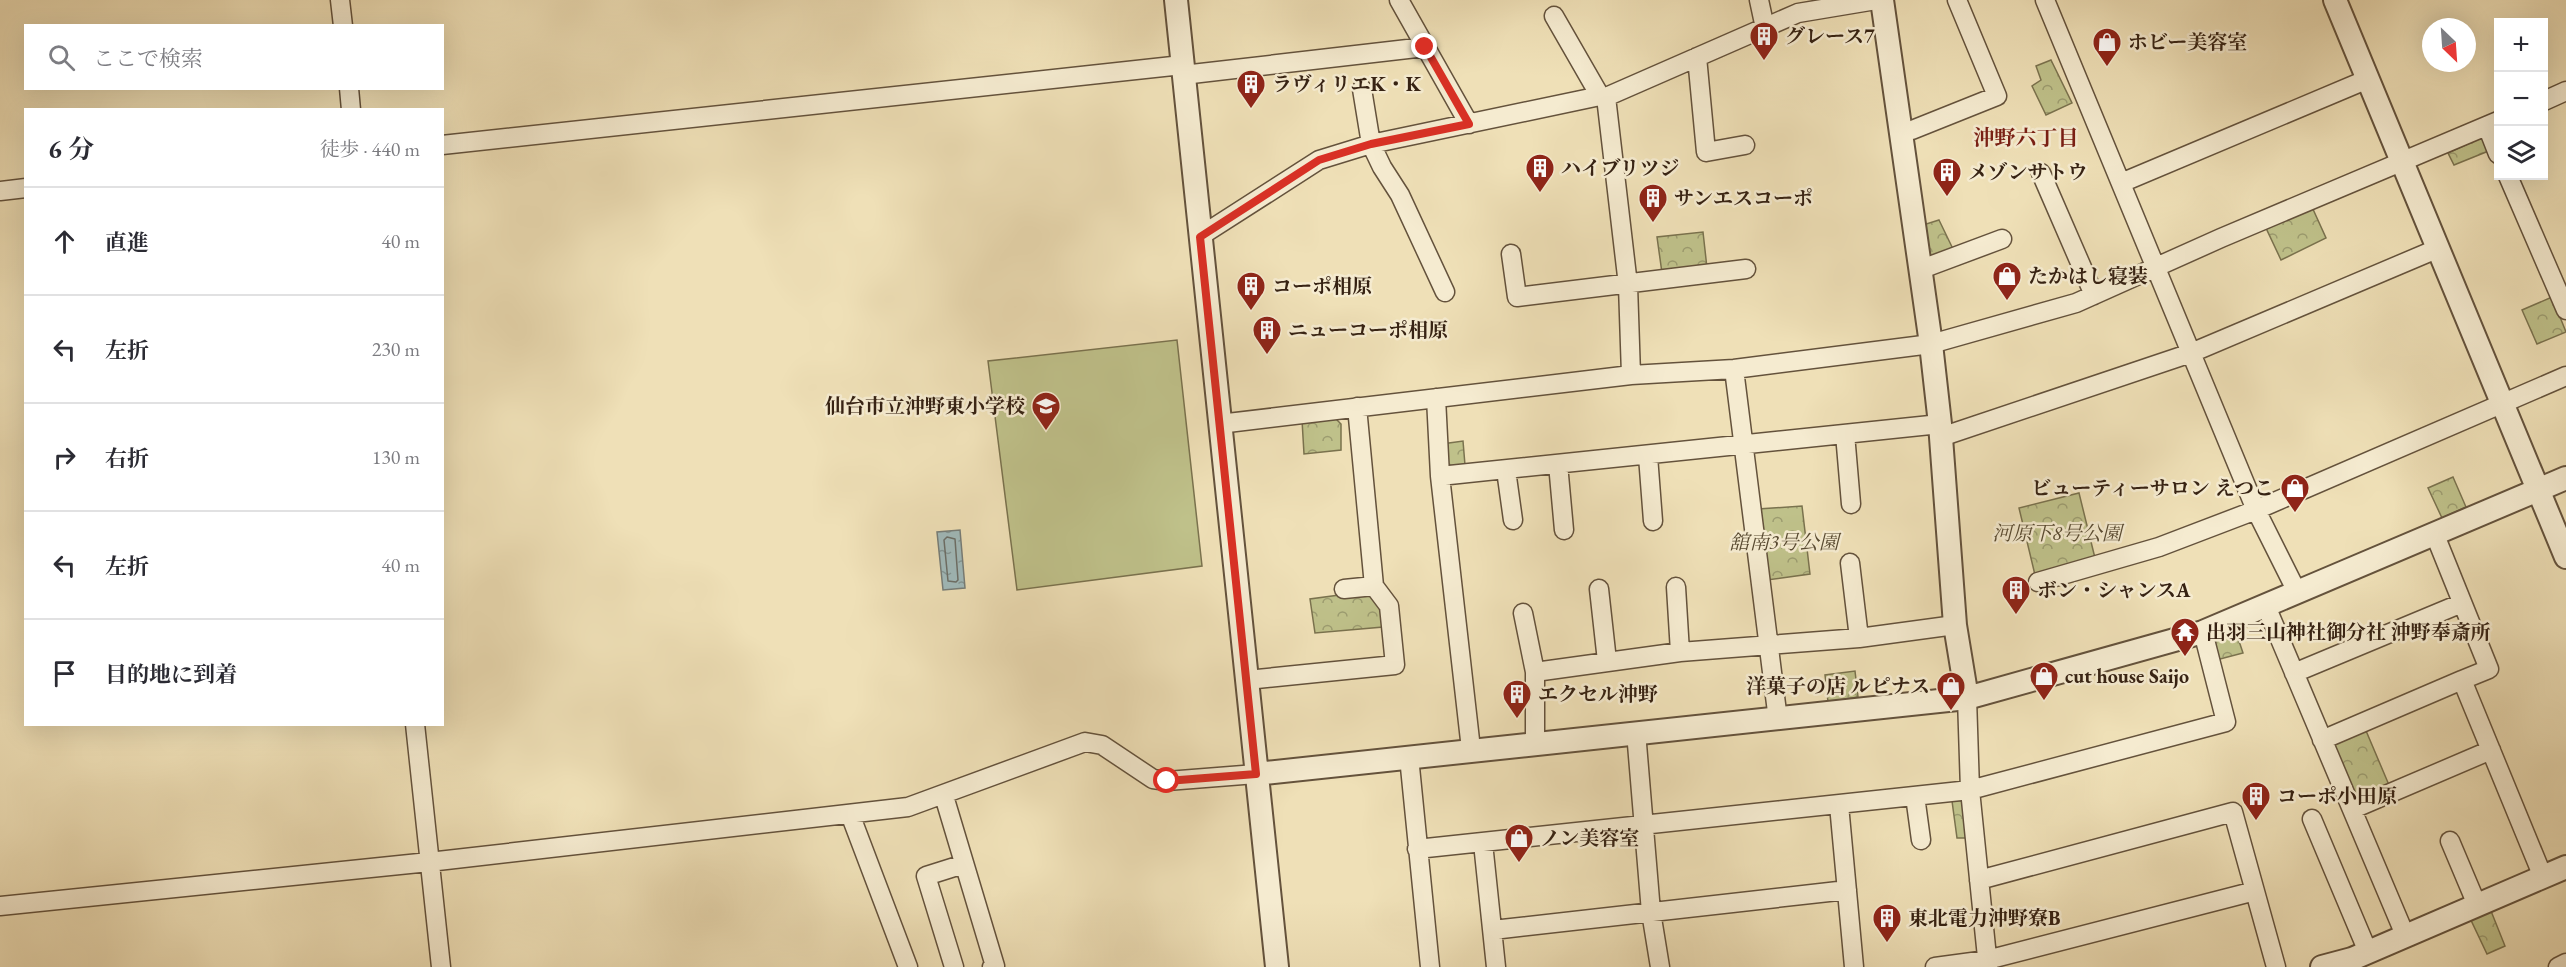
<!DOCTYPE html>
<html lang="ja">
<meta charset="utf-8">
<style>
body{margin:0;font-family:"EB Garamond","Noto Serif JP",serif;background:#f7f7f7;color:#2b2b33}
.controls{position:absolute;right:18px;top:18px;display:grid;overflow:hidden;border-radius:0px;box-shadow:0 6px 24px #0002}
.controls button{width:54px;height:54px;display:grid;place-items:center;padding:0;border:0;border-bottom:2px solid #e1e1e2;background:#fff;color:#2b2b33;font:30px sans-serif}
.compass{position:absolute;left:2422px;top:18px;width:54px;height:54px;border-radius:50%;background:#fff;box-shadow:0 6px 24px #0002;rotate:155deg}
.stop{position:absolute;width:18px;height:18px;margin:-14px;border:4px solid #d93025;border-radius:50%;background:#fff}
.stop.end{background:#d93025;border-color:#fff;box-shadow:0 2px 6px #0008}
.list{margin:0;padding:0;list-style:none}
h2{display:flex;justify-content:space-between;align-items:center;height:78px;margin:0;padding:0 24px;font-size:26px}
h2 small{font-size:20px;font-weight:400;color:#7c7c81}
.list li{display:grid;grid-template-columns:39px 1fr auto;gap:18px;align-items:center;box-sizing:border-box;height:108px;padding:0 24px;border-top:2px solid #e1e1e2}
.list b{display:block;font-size:22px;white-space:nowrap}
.list em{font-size:20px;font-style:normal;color:#7c7c81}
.icon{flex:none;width:33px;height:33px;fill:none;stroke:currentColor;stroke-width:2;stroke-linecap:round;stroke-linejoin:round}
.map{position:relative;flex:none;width:2566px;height:967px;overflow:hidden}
.search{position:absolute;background:#fff;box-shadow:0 6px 24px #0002;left:24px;top:24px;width:420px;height:66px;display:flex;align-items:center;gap:15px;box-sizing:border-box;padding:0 21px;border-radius:0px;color:#7c7c81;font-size:22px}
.panel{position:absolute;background:#fff;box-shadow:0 6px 24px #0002;left:24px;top:108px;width:420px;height:618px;border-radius:0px}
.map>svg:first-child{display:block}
.green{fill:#bfc18a;stroke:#7a724e;stroke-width:1.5}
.park{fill:url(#park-crowns);stroke:#7a724e;stroke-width:1.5}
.water{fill:url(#water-ripples);stroke:#767d78;stroke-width:1.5}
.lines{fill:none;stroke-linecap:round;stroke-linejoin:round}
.shore{stroke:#6b6e67;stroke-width:1.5}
.minor-casing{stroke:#64523c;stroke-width:21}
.tertiary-casing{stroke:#64523c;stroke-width:26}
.minor{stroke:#f5ebd0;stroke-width:18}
.tertiary{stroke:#f5ebd0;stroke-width:22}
.route{stroke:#d93025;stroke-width:8}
.labels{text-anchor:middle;stroke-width:5;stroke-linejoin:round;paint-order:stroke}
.poi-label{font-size:20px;font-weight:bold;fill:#362213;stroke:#f5ebd0;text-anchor:start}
.park-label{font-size:20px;font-style:italic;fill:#584a31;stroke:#f5ebd0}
.neighbourhood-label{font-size:21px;font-weight:bold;fill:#7a1f14;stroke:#f5ebd0}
</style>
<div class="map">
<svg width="2566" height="967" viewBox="0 0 2566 967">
<defs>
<pattern id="park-crowns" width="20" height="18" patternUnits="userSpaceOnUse" patternTransform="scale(1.5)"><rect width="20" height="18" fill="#bfc18a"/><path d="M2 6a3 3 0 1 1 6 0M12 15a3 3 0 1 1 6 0" fill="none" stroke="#9c9c70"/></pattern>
<pattern id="water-ripples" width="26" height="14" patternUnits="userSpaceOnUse" patternTransform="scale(1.5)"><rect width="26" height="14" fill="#a0babb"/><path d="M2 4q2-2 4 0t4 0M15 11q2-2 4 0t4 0" fill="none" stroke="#839797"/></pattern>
</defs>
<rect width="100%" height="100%" fill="#efe0b7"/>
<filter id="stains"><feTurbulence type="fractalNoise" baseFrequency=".00333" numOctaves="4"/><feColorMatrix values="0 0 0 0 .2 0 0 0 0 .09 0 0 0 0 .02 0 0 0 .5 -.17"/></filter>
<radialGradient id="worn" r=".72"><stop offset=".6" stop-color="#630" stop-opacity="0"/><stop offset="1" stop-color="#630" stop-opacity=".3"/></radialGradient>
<path class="green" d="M1177 340 1202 566 1017 590 988 361Z"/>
<path class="park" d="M2051 60 2072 103 2046 115 2032 86 2041 80 2036 66Z
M2485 136 2491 150 2454 165 2448 153Z
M2312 207 2326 238 2281 260 2266 228Z
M1939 220 1953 249 1932 256 1924 250 1923 225Z
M1703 232 1707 268 1662 273 1657 237Z
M2552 297 2566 332 2537 344 2522 310Z
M1333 416 1341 424V450L1304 454 1302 420Z
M1463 441 1465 465 1446 468 1442 444Z
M2453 477 2466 507 2442 518 2428 488Z
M2079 493 2095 558 2035 575 2019 508Z
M1802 506 1810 574 1767 580 1758 509Z
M1369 591 1382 607 1383 627 1315 633 1310 599Z
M2235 629 2243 653 2216 660 2212 636Z
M1855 671 1858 697 1828 702 1825 675Z
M2364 726 2389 785 2356 800 2329 741Z
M1966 800 1969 838H1957L1952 801Z
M2489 906 2505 946 2487 954 2469 916Z"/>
<path class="water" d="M960 530 965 588 943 590 937 532Z"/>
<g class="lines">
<path class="shore" d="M947 537 955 539 958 580 956 582 948 581 944 540Z"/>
<g class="minor-casing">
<path id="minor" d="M340 0 343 26
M1399 0 1469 124
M1759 0 1765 28
M2045 0 2256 510 2297 592
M1554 16 1600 96
M1697 57 1706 152 1745 145
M1183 75 1425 47
M349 88 351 110
M1362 89 1371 144 1382 167 1400 195 1445 292
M1606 97 1628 285 1631 375
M2544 101 2566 91
M2487 126 2498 154
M1901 132 1912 130 1997 96 1957 0
M442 145 1182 65
M2041 173 2094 295
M2508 176 2566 310
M2121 183 2368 79
M0 191 26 188
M1199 237 1319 160 1371 144 1600 96 1606 97 1798 13 1876 0
M1511 254 1517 297 1746 269
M1919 270 2002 239
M1734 369 1778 720
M1436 398 1440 476 1471 749
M1219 424 1631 375 1734 369 1931 344 2076 303 2221 238 2498 121
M1845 434 1851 504
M1941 437 2191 353 2439 248
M1648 456 1653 521
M1558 464 1564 530
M1506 470 1513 520
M1440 476 1940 424
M2435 535 2489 669 2462 680
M1850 563 1859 638
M2038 582 2159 547 2256 510 2566 376
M1676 587 1680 652
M1344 589 1374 586
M1599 589 1607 661
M2266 606 2405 935
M1523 613 1535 672V745
M1535 672 1680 652 1859 638 1955 625
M2294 673 2462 603
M1247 680 1395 665 1389 606 1374 586 1357 407
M1967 698 1970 790 1988 967
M415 724 441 967
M1636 732 1651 912 1660 967
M2322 740 2462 680 2543 877
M1409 757 1430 967
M944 796 995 966 992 967
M1915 796 1921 840
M1839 805 1854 967
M2353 809 2491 750
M850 814 908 967
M2312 819 2368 952
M2450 841 2477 905
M1483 843 1496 967
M1417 849 1970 790 2226 722 2203 632
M1979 880 2233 812 2276 967
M0 906 429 862 908 807 1085 742 1102 745 1153 779 1167 781 1256 774
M1493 930 1847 890
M954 967 926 876 964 864
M1935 967 1987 960 2255 891
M2558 967 2566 963"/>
</g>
<g class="tertiary-casing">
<path id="tertiary" d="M1176 0 1277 967
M1882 0 1931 344 1940 424 1955 625 1967 698
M2335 0 2566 557
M1256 774 1967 698 2203 632 2566 478
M2322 967 2352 959 2566 867"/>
</g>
<use href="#minor" class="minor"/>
<use href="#tertiary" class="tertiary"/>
</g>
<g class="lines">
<path class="route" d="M1167 781 1256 774 1200 237 1319 160 1371 144 1469 124 1425 47"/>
</g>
<defs>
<g id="building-pin" transform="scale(1.5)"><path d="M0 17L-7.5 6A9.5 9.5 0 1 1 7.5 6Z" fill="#8f2418" stroke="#f5ebd0"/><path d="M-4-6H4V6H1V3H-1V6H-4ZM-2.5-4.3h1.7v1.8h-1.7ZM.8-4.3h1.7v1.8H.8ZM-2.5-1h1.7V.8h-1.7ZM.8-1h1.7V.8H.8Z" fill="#fff"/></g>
<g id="shop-pin" transform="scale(1.5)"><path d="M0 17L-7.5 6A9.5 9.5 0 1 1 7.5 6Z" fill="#8f2418" stroke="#f5ebd0"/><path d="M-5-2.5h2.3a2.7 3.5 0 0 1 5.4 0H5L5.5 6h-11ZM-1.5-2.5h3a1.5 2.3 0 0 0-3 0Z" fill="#fff"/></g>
<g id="school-pin" transform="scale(1.5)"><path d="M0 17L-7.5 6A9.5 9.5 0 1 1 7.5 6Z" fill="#8f2418" stroke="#f5ebd0"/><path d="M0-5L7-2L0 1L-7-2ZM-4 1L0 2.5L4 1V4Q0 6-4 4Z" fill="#fff"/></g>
<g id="temple-pin" transform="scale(1.5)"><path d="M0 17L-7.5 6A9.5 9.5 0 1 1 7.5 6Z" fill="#8f2418" stroke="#f5ebd0"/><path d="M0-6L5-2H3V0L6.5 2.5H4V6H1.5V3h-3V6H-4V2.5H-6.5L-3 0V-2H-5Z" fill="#fff"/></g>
</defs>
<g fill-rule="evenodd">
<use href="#building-pin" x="1764" y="36"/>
<use href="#shop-pin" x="2107" y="42"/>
<use href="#building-pin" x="1251" y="84"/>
<use href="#building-pin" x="1540" y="168"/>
<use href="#building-pin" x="1947" y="172"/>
<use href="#building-pin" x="1653" y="198"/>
<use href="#shop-pin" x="2007" y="276"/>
<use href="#building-pin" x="1251" y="286"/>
<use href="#building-pin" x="1267" y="330"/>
<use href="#school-pin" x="1046" y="406"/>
<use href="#shop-pin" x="2295" y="488"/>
<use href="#building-pin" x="2016" y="590"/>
<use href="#temple-pin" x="2185" y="632"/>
<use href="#shop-pin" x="2044" y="676"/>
<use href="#shop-pin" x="1951" y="686"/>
<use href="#building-pin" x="1517" y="694"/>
<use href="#building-pin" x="2256" y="796"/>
<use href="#shop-pin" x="1519" y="838"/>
<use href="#building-pin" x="1887" y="918"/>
</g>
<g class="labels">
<g class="poi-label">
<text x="1785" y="43">グレース7</text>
<text x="2128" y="49">ホビー美容室</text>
<text x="1272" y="91">ラヴィリエK・K</text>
<text x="1561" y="175">ハイブリツジ</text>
<text x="1968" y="179">メゾンサトウ</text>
<text x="1674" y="205">サンエスコーポ</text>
<text x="2028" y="283">たかはし寝装</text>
<text x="1272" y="293">コーポ相原</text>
<text x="1288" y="337">ニューコーポ相原</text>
<text x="1025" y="413" text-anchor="end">仙台市立沖野東小学校</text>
<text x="2274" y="495" text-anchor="end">ビューティーサロン えつこ</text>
<text x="2037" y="597">ボン・シャンスA</text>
<text x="2206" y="639">出羽三山神社御分社 沖野奉斎所</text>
<text x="2065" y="683">cut house Saijo</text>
<text x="1930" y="693" text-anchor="end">洋菓子の店 ルピナス</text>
<text x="1538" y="701">エクセル沖野</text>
<text x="2277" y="803">コーポ小田原</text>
<text x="1540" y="845">ノン美容室</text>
<text x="1908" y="925">東北電力沖野寮B</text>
</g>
<g class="park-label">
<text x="2057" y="540">河原下8号公園</text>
<text x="1784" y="549">舘南3号公園</text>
</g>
<g class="neighbourhood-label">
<text x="2026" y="145">沖野六丁目</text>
</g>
</g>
<rect width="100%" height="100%" filter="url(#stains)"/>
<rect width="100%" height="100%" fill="url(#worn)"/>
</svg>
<div class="controls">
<button>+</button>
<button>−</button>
<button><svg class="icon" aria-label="layers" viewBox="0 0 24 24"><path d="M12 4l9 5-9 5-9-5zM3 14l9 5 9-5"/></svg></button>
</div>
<svg class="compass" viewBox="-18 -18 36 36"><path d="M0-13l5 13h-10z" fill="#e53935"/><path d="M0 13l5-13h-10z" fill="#7c7c81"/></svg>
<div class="stop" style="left:1167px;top:781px"></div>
<div class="stop end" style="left:1425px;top:47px"></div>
<div class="search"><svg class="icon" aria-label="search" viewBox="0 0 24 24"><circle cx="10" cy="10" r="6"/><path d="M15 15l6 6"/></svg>ここで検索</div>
<section class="panel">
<h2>6 分<small>徒歩 · 440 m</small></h2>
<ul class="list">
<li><svg class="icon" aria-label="ahead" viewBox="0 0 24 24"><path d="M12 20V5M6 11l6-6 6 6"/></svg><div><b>直進</b></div><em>40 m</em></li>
<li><svg class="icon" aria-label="left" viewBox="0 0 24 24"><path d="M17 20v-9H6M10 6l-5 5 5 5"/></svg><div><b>左折</b></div><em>230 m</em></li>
<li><svg class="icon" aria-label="right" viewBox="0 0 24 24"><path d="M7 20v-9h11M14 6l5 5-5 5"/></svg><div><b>右折</b></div><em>130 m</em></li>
<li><svg class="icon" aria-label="left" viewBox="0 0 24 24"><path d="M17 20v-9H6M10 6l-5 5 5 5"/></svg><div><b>左折</b></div><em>40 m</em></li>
<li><svg class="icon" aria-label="arrive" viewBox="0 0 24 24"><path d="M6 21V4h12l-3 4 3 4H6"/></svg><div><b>目的地に到着</b></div></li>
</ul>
</section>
</div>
